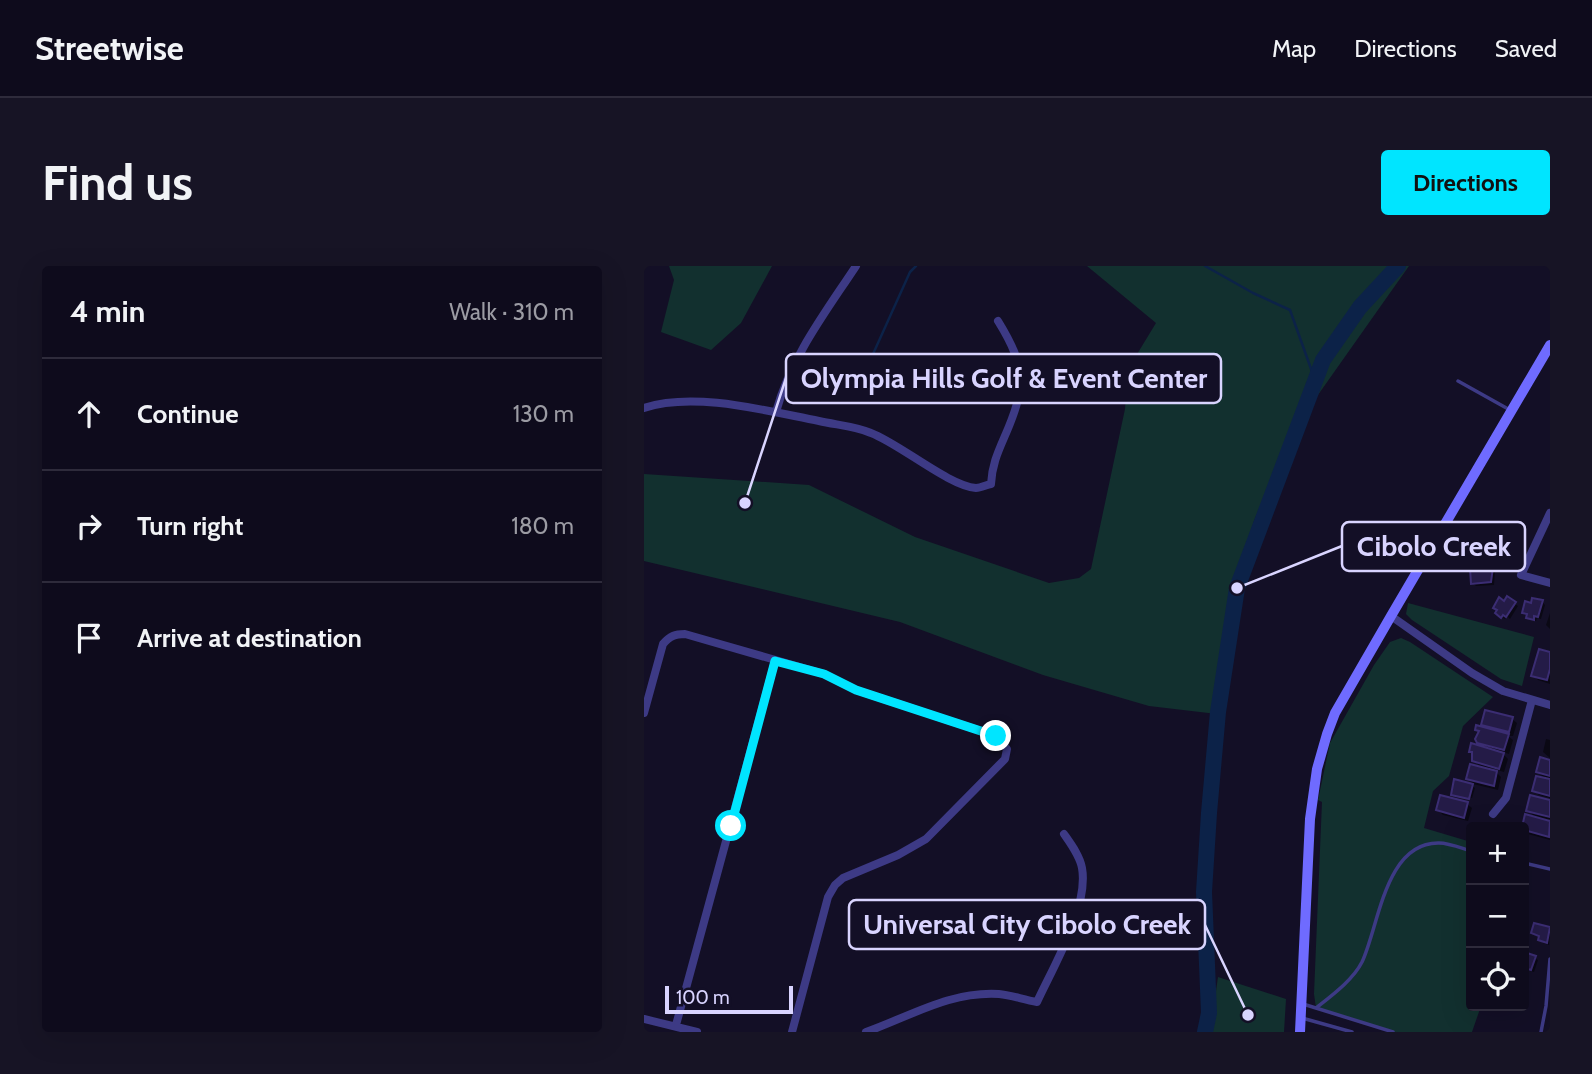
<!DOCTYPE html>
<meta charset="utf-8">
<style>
body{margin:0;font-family:Cabin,sans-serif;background:#171425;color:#f1f3f6}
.controls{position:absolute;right:21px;bottom:21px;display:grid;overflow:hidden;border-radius:7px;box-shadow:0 7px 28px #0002}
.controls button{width:63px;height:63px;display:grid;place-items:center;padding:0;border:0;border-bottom:2px solid #2e2b3b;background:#0e0b1c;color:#f1f3f6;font:35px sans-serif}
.scale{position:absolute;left:21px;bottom:18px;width:128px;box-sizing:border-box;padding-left:7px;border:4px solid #d9d4ff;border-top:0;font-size:19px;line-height:24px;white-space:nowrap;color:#d9d4ff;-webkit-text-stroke:5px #130f26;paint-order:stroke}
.stop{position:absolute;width:21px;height:21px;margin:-16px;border:5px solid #00e5ff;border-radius:50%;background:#fff}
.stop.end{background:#00e5ff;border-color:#fff;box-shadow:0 2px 7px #0008}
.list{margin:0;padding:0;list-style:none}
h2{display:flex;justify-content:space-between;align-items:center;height:91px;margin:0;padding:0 28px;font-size:30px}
h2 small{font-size:23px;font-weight:400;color:#9b9ba3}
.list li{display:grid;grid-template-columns:46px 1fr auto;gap:21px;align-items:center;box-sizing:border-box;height:112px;padding:0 28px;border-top:2px solid #2e2b3b}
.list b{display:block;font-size:26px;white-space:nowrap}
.list em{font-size:23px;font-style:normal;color:#9b9ba3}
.icon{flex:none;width:38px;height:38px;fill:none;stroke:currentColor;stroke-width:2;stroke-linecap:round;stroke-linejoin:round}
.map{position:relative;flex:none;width:906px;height:766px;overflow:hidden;border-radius:7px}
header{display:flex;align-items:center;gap:42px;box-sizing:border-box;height:98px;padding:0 35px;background:#0e0b1c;border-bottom:2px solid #2e2b3b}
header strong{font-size:33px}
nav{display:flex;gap:38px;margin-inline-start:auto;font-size:24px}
.intro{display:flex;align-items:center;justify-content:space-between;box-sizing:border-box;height:168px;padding:0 42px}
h1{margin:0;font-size:49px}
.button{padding:18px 32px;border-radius:7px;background:#00e5ff;color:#111;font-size:24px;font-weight:700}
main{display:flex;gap:42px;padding:0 42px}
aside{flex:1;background:#0e0b1c;border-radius:7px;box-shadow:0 7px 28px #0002}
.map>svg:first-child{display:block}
.green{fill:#12302f}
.shadow{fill:#0007}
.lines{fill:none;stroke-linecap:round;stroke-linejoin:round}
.stream{stroke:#0c2248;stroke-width:2.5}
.river{stroke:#0c2248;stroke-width:16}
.building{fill:#241b47;stroke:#3b2d73;stroke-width:2}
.lane{stroke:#3d3a85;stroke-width:3.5}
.street{stroke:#3d3a85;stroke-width:8}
.secondary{stroke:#6f6bff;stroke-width:10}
.route{stroke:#00e5ff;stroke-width:9}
.leader{fill:none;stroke:#d9d4ff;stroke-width:2.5}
.callout-dot{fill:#d9d4ff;stroke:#130f26;stroke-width:2.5}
.callout{fill:#130f26;stroke:#d9d4ff;stroke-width:2.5}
.callout-label{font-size:28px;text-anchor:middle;font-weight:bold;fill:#d9d4ff}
</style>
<header>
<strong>Streetwise</strong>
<nav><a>Map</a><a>Directions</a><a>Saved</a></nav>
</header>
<div class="intro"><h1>Find us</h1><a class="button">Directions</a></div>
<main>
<aside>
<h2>4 min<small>Walk · 310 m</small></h2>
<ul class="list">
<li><svg class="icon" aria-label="ahead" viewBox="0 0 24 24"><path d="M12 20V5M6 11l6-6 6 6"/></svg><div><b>Continue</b></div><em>130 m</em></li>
<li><svg class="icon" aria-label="right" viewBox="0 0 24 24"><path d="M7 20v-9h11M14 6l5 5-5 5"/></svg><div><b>Turn right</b></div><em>180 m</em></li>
<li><svg class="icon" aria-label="arrive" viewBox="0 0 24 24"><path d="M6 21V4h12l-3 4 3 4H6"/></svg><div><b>Arrive at destination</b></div></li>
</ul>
</aside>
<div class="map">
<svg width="906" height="766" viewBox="0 0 906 766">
<rect width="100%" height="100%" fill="#130f26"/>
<path class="green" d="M25 0H128L97 57 67 84 17 66 30 14Z
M443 0H765L645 170 610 255 587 332 573 416V448L505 440 399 409 256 356 0 295V208L165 219 271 271 405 317 435 312 447 303 481 143 484 103 512 57Z
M764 337 890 371 878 420 857 413 768 354 762 348Z
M757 372 766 376 849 431 819 460 805 510 789 525 780 562 827 576V740H837L828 766H749L672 742 670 728 678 536 674 534 686 477 730 399 746 376Z
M574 711 642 733 640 766H566Z"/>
<path class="shadow" d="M848 303 851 305 850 319 832 320 829 317Z
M864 333 874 340 866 353 863 350 861 353 856 350Z
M898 336 901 339 897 353 893 352 892 355 887 354 880 346Z
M906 347V363L902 359Z
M906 388V418L894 414 889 409Z
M842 446 868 453 873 457 869 470H864L869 474 865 488 856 485 864 493 860 506 849 503 857 511 854 524 829 518 824 513 839 503 830 494 827 485 842 483 834 475 836 467 833 464 838 462Z
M902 473 906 474V492L899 486Z
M906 495V532L895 529 890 524 902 514 894 506Z
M828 520 831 522 828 532 809 527Z
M906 536V553H904L906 555V574L884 568 880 562 893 553 884 544Z
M823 538 828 542 824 555 799 549 794 544Z
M891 659 906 663 905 679 899 677 896 671 889 667Z
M880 688 894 694 890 706 880 703Z"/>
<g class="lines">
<path class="stream" d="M561 0 609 27 646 44 671 114
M211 128 266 6 272 0"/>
<path class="river" d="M561 766 565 747 560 626 565 547 574 446 593 322 679 94 716 41 754 0"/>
</g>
<path class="building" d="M849 301 847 316 827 318 826 302Z
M863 330 872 336 862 351 859 349 857 352 851 347 853 344 849 342 855 331 860 335Z
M888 332 899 334 894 351 890 350V354L882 352 883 348 878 347 881 335 887 337Z
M895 383 906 386V403L903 414 887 410Z
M841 444 869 451 865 466 837 459Z
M832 459 865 468 860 484 833 477 831 473 835 465 831 464Z
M827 477 860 487 855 503 828 495V486H825Z
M896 491 906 494V510L892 506Z
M826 498 853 505 850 520 822 513Z
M892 510 906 513V530L888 525Z
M810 513 829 518 825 533 807 529Z
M796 529 824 536 820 552 792 544Z
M886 529 906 534V551L882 545Z
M881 548 906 555 905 571 880 564 878 561Z
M890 657 906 661 903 677 894 674 895 670 887 667Z
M880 686 892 690 887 704 880 702Z"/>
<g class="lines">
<path class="lane" d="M814 115 866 144
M880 597 906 603
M659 738 749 766
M672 742C687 730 709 714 718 696 735 660 741 576 795 577 805 577 817 582 827 585
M658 752 708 766
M897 766 902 740 906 693"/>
<path class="street" d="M0 142C50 125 123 145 175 155 192 159 211 160 227 167 256 178 305 220 332 222 337 222 342 219 347 218 348 200 353 188 360 172 382 122 383 102 354 55
M132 146C147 91 181 47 212 0
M906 247 877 309 906 317
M747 350 828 407 859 425 906 439
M0 447 19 378C26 370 31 368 41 368L180 408 212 424 352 470 363 483 361 493 282 573 254 589 199 612 191 619 184 631 148 766
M849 548 862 532 888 434
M0 753 53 766
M32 759 131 395
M222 766C267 750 306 725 355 728 367 729 380 734 393 736 409 701 445 641 438 602 436 590 427 578 420 568"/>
<path class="secondary" d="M656 766 666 553 673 503 683 468 691 447 747 350 906 79"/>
</g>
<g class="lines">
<path class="route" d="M87 560 131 395 180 408 212 424 352 470"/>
</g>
<path class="leader" d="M101 237L142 112M593 322L698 280M604 749L561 659"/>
<g class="callout-dot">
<circle cx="101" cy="237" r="7"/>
<circle cx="593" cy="322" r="7"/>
<circle cx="604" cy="749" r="7"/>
</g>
<g class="callout">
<rect x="142" y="88" width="435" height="49" rx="7"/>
<rect x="698" y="256" width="183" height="49" rx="7"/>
<rect x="205" y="634" width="356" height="49" rx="7"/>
</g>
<g class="callout-label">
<text x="360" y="122">Olympia Hills Golf &amp; Event Center</text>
<text x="790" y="290">Cibolo Creek</text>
<text x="383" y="668">Universal City Cibolo Creek</text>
</g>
</svg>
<div class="controls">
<button>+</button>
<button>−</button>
<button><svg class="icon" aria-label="locate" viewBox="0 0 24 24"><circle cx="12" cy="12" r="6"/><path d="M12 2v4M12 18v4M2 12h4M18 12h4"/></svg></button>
</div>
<div class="scale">100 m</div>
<div class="stop" style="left:87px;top:560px"></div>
<div class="stop end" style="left:352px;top:470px"></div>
</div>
</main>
